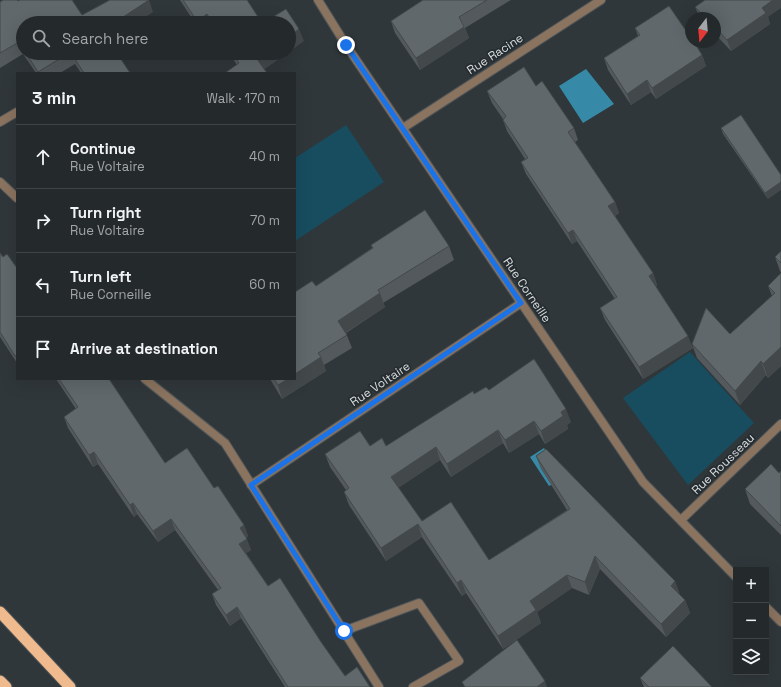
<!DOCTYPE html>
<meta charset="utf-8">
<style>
body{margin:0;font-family:"Space Grotesk",sans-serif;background:#2c3134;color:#f1f3f6}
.controls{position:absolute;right:12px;bottom:12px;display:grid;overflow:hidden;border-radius:0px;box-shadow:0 4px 16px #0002}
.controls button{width:36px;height:36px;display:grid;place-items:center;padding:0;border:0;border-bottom:1px solid #414548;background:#24292c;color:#f1f3f6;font:20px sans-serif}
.compass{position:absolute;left:685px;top:12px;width:36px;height:36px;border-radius:50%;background:#24292c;box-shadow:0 4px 16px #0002;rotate:196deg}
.stop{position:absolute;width:12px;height:12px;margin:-9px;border:3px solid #1a73e8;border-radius:50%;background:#fff}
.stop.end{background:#1a73e8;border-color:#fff;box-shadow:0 1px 4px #0008}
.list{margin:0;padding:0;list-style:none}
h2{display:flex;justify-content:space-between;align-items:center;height:52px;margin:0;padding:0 16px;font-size:17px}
h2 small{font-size:13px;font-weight:400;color:#a3a6a9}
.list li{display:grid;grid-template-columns:26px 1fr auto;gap:12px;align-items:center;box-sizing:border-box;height:64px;padding:0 16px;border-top:1px solid #414548}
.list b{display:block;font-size:15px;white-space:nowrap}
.list p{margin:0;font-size:13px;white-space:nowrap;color:#a3a6a9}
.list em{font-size:13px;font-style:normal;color:#a3a6a9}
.icon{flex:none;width:22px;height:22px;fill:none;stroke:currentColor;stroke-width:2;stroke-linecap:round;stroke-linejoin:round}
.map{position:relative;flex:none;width:781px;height:687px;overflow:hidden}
.search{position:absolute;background:#24292c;box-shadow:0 4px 16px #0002;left:16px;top:16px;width:280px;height:44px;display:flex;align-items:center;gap:10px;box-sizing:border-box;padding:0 14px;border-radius:22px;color:#a3a6a9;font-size:15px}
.panel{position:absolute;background:#24292c;box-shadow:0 4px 16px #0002;left:16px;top:72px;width:280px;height:308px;border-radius:0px}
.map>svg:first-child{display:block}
.green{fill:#174d5f}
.water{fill:#368aa7}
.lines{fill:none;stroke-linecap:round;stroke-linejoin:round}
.minor-casing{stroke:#4e5558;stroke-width:10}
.trunk-casing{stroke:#4e5558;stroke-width:13}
.minor{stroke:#8a735f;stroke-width:8}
.trunk{stroke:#eeba8e;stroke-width:11}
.wall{fill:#53595c}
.shaded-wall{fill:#43494b}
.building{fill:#60686b;stroke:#43494b}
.route{stroke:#1a73e8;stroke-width:5}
.labels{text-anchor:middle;stroke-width:3.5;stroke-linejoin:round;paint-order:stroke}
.street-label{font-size:12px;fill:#d9dee0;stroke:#262d30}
</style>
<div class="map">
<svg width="781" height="687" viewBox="0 0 781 687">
<rect width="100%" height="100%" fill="#30373a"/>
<path class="green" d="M346 125 384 182 295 241V158Z
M690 352 754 423 688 485 623 398Z"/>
<path class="water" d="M586 69 614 104 583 123 559 86Z
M544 448 565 478 549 486 530 457Z"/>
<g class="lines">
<g class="minor-casing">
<path id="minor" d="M318 0 346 45 643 482 736 577
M0 122 17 112
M403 128 601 0
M0 182 17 198
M145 379 225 443 379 687
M251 485 521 303
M681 520 781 424
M766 607 781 622
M344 631 419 603 459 661 413 687"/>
</g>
<g class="trunk-casing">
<path id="trunk" d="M0 612 70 687
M0 681 6 687"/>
</g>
<use href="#minor" class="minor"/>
<use href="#trunk" class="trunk"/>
</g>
<path class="wall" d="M180 0H247L262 23H195Z
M423 0H511L465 28 469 38 420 70 395 33 391 21Z
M18 1 82 15 153 12 23 23V53H117L130 73H81L75 64 60 73H36L23 54 0 68V2Z
M695 7 768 17 770 24 731 51 715 34V18H700Z
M635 28 702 55 706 66 656 99 651 92 631 105 608 70 604 58 638 36Z
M229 53H287L264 69 237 65Z
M536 86 574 128 578 140 575 142 615 202 619 213 615 216 653 273 657 285 656 286 693 348 643 379 605 320 600 308 615 299 577 241 572 244 526 174 521 162 525 159 507 131 503 120V119L492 103 487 91Z
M741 115 768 199 723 134 721 128Z
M371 245 449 246 454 260 383 303 385 307 346 333 352 348 324 365 326 371 282 399 270 379H295L316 286 372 248Z
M781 251V272L780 271 775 257Z
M0 253 3 257 17 268V363L0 337Z
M781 273V366L768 378 766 375 740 405 697 358 692 344 730 334 772 296 768 286Z
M56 379H109L165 463 214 488 244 525 248 536 246 538 251 550 246 553 268 586 321 642 345 676 370 687H285L241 618 230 626 216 605 212 594 218 590 175 530 158 542 137 514 134 517 98 464 93 467 68 428 64 417 76 409Z
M489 390 571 422 567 425 568 429 545 444 539 434 509 453 503 443 451 477 440 460 398 488 422 521 489 560 567 510 541 469 536 456 675 581 679 594 685 600 690 613 666 637 600 569 589 595 572 588 537 612 541 623 503 649 466 593 462 596 422 537 386 561 349 505 344 492 346 490 330 467 325 454 370 446H386L474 394Z
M781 471V535L750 504 745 489 779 473Z
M640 678 712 687H644Z"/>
<path class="shaded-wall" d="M149 0 153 12 136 23H114Z
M773 0H781V8L768 17 770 24 731 51 727 40 762 8Z
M207 14 210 23H198L197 21Z
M464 27 469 38 420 70 416 58Z
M299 29 304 41 289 52V37Z
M266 53H287L262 71 257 59Z
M702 55 706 66 656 99 652 88Z
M647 80 651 92 631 105 627 94Z
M781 182V190L768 199 765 193Z
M615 202 619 213 613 217 608 206Z
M573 230 577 241 572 244 568 233Z
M653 273 657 285 653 287 649 276Z
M380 293 385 307 343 334 338 321Z
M688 336 693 348 643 379 639 367Z
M781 347V366L768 378 763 364Z
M321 357 326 371 282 399 278 385 288 379H295V374Z
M761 361 766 375 740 405 735 391Z
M566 409 571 422 567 425 568 429 545 444 541 431 561 412Z
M534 421 539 434 509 453 505 440Z
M498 430 503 443 451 477 447 464Z
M436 447 440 460 395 490 391 477Z
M94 452 98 464 93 467 89 455Z
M133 503 137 514 134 517 130 505Z
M171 519 175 530 158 542 153 531Z
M418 524 422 537 386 561 381 548Z
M244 525 248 536 244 539 240 528Z
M247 539 251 550 243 555 239 544Z
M595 556 600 569 589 595 585 582Z
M567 575 572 588 537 612 541 623 503 649 498 636 530 601Z
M461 580 466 593 462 596 457 583Z
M675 581 680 594 671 586Z
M685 600 690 613 666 637 661 624Z
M237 607 241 618 230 626 226 615Z
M545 681 547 687H537Z"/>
<path class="building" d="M3 0H17L18 1 20 0H72L82 15 110 0H149L114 23H23V48L19 42 0 53V2Z
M183 0H247L262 23H213L207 14 197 21Z
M423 0H487L459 17 464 27 416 58 391 21Z
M705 0H773L762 8 766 13 727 40 715 27V18H706L695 7Z
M669 6 691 38V42H694L702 55 652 88 647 80 627 94 604 58 640 35 635 28Z
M286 9 299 29 289 37V23H263Z
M26 53H69L38 72Z
M71 53H117L130 73H84Z
M232 53H266L257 59 267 73H225L239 63Z
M524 67 536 86 542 81 574 128 568 132 615 202 608 206 653 273 649 276 688 336 639 367 600 308 617 297 573 230 568 233 521 162 528 158 503 120 506 116 487 91Z
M741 115 781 175V182L765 193 721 128Z
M425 210 449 246 378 290 380 293 338 321 347 335 318 353 321 357 295 374V292L312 281 316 286 373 248 371 245Z
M781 251V263L775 257Z
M0 253 3 257 7 254 17 268V355L15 356 0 332Z
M781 273V347L763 364 761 361 735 391 692 344 706 308 730 334 775 293 768 286Z
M534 359 566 409 561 412 563 416 541 431 534 421 505 440 498 430 447 464 436 447 391 477 422 521 451 502 489 560 570 509 536 456 546 449 675 581 671 586 685 600 661 624 595 556 585 582 567 575 530 601 536 610 498 636 461 580 457 583 418 524 381 548 344 492 349 488 325 454 360 431 370 446 382 438 386 446 473 391 474 394 486 387 489 390Z
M59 379H109L165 463 187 448 214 488 218 486 244 525 240 528 247 539 239 544 268 586 280 578 321 642 345 676 357 667 370 687H288L237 607 226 615 212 594 221 588 171 519 153 531 133 503 130 505 94 452 89 455 64 417 78 407Z
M274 379H288L278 385Z
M771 464 779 473 781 471V526L745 489Z
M517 640 545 681 537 687H465L462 682Z
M673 646 712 687H649L640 678Z"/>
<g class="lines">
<path class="route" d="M344 631 251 485 521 303 346 45"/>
</g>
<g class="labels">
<g class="street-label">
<text transform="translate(495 54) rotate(-33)" y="4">Rue Racine</text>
<text transform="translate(527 290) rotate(56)" y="4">Rue Corneille</text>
<text transform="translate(380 384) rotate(-34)" y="4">Rue Voltaire</text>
<text transform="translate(723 464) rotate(-44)" y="4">Rue Rousseau</text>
</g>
</g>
</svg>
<div class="controls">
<button>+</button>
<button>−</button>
<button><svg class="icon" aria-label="layers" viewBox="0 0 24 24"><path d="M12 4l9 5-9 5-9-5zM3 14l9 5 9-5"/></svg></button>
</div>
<svg class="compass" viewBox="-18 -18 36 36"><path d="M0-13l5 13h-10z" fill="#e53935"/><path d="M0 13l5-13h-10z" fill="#a3a6a9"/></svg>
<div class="stop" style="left:344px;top:631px"></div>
<div class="stop end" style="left:346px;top:45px"></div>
<div class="search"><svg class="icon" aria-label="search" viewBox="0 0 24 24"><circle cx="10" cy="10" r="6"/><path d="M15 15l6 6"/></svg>Search here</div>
<section class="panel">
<h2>3 min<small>Walk · 170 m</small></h2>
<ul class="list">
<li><svg class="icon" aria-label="ahead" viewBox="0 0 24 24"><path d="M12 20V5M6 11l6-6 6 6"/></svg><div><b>Continue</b><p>Rue Voltaire</p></div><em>40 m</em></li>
<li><svg class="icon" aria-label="right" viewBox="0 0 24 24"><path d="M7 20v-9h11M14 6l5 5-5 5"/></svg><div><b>Turn right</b><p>Rue Voltaire</p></div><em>70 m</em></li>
<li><svg class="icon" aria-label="left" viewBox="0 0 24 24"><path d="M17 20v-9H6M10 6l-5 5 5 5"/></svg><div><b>Turn left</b><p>Rue Corneille</p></div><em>60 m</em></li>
<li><svg class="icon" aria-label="arrive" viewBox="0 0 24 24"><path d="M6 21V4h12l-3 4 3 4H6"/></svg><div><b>Arrive at destination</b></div></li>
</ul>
</section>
</div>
